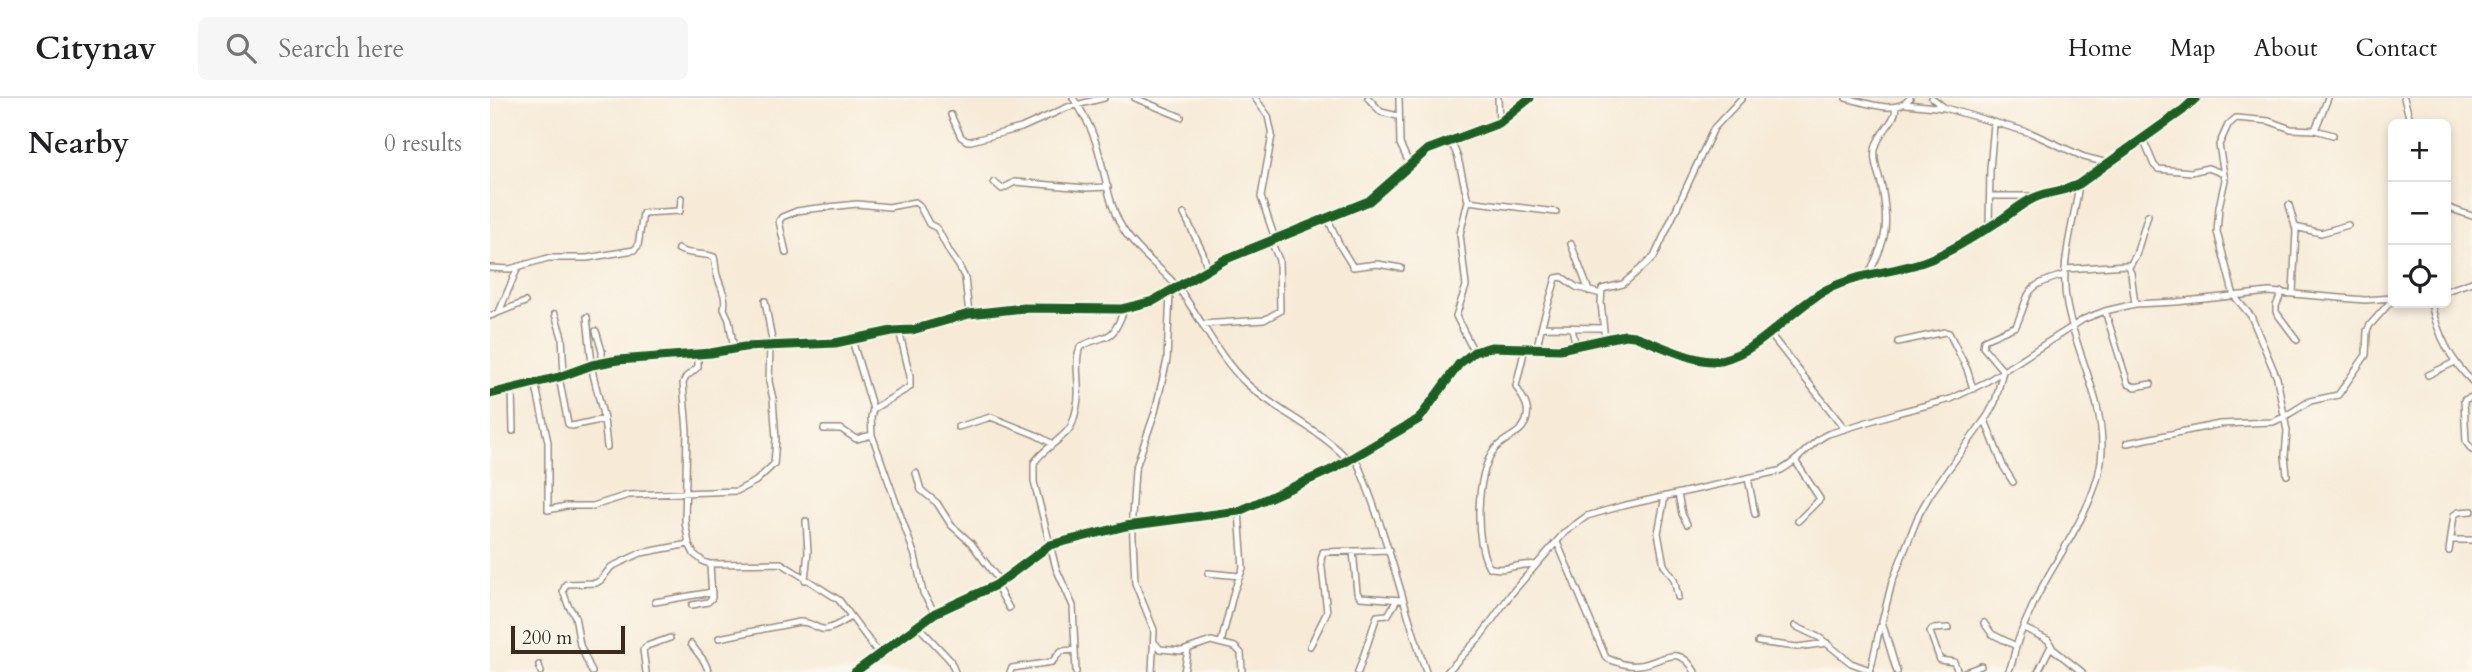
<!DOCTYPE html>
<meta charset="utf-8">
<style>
body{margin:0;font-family:Cardo,serif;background:#f6f6f6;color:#202124}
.controls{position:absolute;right:21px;top:21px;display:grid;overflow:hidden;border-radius:10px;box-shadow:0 4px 10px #0003}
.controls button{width:63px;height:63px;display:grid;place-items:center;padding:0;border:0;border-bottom:2px solid #e0e0e0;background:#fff;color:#202124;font:35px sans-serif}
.scale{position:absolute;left:21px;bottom:18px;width:114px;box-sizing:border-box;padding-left:7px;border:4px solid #3b2a1e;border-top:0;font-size:19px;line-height:24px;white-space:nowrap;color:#3b2a1e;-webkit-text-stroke:5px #fbf7ec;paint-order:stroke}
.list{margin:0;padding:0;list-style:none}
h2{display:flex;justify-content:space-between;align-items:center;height:91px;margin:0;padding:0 28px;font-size:30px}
h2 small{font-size:23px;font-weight:400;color:#757577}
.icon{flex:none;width:38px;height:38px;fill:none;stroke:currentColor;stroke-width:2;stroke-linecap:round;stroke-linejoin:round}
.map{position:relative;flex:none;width:1982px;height:574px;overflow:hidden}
header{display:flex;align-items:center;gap:42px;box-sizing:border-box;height:98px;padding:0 35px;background:#fff;border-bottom:2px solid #e0e0e0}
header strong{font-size:33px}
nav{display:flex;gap:38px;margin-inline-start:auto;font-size:24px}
.search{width:490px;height:63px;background:#f6f6f6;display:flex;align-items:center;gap:18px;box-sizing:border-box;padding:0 24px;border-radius:10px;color:#757577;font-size:26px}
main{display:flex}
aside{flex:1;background:#fff}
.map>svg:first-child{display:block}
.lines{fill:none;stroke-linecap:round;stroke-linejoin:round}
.minor-casing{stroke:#998a7b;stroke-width:8}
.minor{stroke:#fff;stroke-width:5}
.cycleway-casing{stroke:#fbf7ec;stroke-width:13}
.cycleway{stroke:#1b5e20;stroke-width:9}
</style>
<header>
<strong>Citynav</strong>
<div class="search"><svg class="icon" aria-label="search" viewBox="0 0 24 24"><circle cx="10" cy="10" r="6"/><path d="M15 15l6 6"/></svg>Search here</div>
<nav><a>Home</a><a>Map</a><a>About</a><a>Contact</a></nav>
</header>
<main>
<aside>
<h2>Nearby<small>0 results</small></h2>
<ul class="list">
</ul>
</aside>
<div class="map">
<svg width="1982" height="574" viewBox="0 0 1982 574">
<rect width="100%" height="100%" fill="#fbf7ec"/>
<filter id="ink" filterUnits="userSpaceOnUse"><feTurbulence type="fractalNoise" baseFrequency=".0143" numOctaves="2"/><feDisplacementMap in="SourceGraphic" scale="14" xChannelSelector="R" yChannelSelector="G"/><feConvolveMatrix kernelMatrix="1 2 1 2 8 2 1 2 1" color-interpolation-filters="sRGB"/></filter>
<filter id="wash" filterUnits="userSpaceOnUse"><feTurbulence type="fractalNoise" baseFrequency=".00686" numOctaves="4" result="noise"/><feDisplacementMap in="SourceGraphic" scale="28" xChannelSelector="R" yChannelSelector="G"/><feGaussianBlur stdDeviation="1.57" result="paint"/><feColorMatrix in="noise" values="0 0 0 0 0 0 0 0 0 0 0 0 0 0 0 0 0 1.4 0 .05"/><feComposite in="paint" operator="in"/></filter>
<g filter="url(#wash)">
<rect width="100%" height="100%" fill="#f7ebd8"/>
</g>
<g filter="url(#ink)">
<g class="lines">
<g class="minor-casing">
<path id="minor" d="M583 0C592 13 600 27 605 42 616 73 617 110 637 137 652 158 674 172 689 191 712 222 728 259 757 286 788 314 833 333 859 363
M645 0 691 19
M765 0 778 18 782 37 771 99 785 141
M878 0 891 14 908 18
M909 0 910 46 919 65
M1008 0 1009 25
M1356 0C1374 4 1407 18 1420 0
M1442 0 1455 10
M1914 0 1921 26
M1416 6 1455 10 1541 35 1594 59 1618 65
M461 17 471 39 477 43H481L531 30 578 9 614 0
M1825 32 1838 0
M1653 41 1664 67 1668 71 1701 74 1718 70 1734 76
M958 44 964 50 968 60 978 103 970 136 976 188 966 218 984 254
M504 84 512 91 525 84 596 90 618 89
M1501 98H1547
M978 103 1066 114
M1799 107 1806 132 1803 195
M1956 109 1982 118
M694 116 713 155 717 170
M838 121 850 148 863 169 887 166 911 170
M1499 128 1500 71 1504 26
M1805 129 1831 135 1858 127
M1081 146 1099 193
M188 151C199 158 213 154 224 159 226 165 225 171 227 177 230 189 237 197 234 211L239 222 244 251
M296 155 289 123 292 119 307 113 320 111 367 106 399 109 425 104 429 107 439 126 447 130 460 155 469 168 475 180 479 216
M1639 169 1646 157 1658 117
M0 170 20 171 58 160H97L144 152 148 148 153 115 190 113 191 100
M1575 171 1637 167 1641 175 1645 206
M1378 177C1397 142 1399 128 1392 89 1389 76 1383 65 1385 52 1387 35 1406 25 1406 9
M1956 193 1982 184
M1792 194 1786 208V214L1807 242
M275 203 283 248
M1941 205C1947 234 1960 262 1982 283
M1615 213 1638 286 1645 289 1661 286
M9 214 28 169
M65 216 72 239 74 277
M0 218 35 204
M97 219 103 276 114 321 117 349
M712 226 774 222 790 213 789 162 781 143
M1053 229 1113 230
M1082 230 1086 249
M409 232 420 278V289L383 311 381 319 382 337 425 458 433 495 445 515
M106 233 112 253V265
M1280 236 1355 331
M362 242 383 311
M1115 242 1111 205 1112 191 1133 186 1164 159 1224 30 1252 0
M1408 244 1455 234 1459 235 1477 271 1483 291
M1035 250 1026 288C1032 300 1041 308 1036 323 1031 337 1012 341 1004 352 986 375 984 444 999 469 1014 475 1030 464 1046 467
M1047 251C1050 227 1060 203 1066 180L1072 179 1086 189 1111 196
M208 256V269L196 279 193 285 197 333 195 424 199 446 204 456 214 464 220 466 291 465 349 502 389 556
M1938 277 1965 264
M69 279 78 326 82 328 114 321
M45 284 58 344V412L76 408H103L138 397 247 393 266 383 284 366 286 341 283 301 279 284 280 248
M22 290 23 333
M0 296 69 279 102 267 128 262 221 255 254 249 345 245 402 233 422 232 479 216 534 210 631 211 663 203 736 161 879 103 937 52 1009 25 1040 0
M1982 299 1974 302 1976 344 1982 352
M1495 322 1513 368 1523 384
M468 329 501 319 546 337 561 345
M334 331H351L366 341 382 337
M1637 345 1730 326 1783 324 1794 319 1820 303 1848 297 1876 257 1877 233 1880 227 1903 201
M865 359C895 429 912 502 936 574
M1306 364 1330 401 1308 423
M426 375 431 392 447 405 461 427 481 445 510 484
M1797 377 1795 358 1797 333 1787 280 1761 218 1744 198 1727 134 1729 109 1735 82 1729 47 1738 27 1746 20 1779 23 1801 31 1825 32 1843 37
M1258 380 1265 416
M1188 396 1192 416 1197 426
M1175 398 1168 435 1174 467 1184 481 1188 499
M1962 442H1982
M1067 444 1116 560C1126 564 1138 569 1150 567 1172 564 1189 544 1205 574
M863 453 867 494 870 499 912 502
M1959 453 1964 417 1969 414 1982 413
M718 475 750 478
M315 482 318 454 316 423
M506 487 519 510
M165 504 222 494
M202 507 218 504 222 500 220 466
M1494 525 1502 536 1526 548
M428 528 460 562 465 574
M1305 528 1330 540 1361 565 1380 572
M1458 530 1442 531 1440 534 1450 562 1464 564 1468 574
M1534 530 1558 542 1563 551 1592 574
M229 540 309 524C322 524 323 529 332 531 340 533 354 523 361 519
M664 544 670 551 692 553 721 543 745 549 751 555 752 574
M1268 544 1307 549 1337 545
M731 545 744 493 753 470 749 413
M201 546 214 563 219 574
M820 548 837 514 831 462 833 454 900 452
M49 567 51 574
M102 574 90 547 85 518 78 507 73 493 76 486 106 485 111 482 121 469 151 455 199 446
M156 574 153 552 157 548 180 540
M365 574 445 515 506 487 560 447 636 428 749 413 843 371 929 321 969 266 984 254 1001 249 1070 251 1135 237 1144 238C1166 245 1209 268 1231 262 1273 252 1299 212 1336 192 1366 176 1401 175 1433 164 1461 154 1488 136 1512 121 1523 114 1532 105 1544 100 1558 93 1574 94 1589 86L1693 12 1706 0
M520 574 522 570 562 564 571 553 585 552
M586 574 583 508 566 470 544 384V365C553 350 577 339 582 326 586 315 589 300 588 288 588 275 585 261 590 249 620 232 619 250 635 210
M662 574 664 532 645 485 642 419 645 372 665 314 677 262 680 194
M694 574 698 552
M868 574 887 518 898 517 907 502
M957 574 990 539 1021 496 1075 434 1097 418 1132 408 1289 373C1311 363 1318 345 1338 336L1410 314 1461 301 1496 284 1594 221 1615 213 1645 206 1686 204 1779 194 1875 202 1903 200
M1380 574 1390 529
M1407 574 1392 524 1402 484 1429 416 1441 395 1498 317 1505 304 1513 273 1493 249 1494 242 1526 228C1542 192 1532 189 1574 177
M1475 574 1491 568
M1518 574C1523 566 1523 558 1526 549 1530 534 1538 519 1544 505 1566 457 1611 405 1612 351 1613 300 1586 255 1577 207 1569 166 1584 126 1589 86
M1548 574 1561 548"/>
</g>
<use href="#minor" class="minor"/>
<g class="cycleway-casing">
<path id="cycleway" d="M0 296 69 279 102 267 128 262 221 255 254 249 345 245 402 233 422 232 479 216 534 210 631 211 663 203 736 161 879 103 937 52 1009 25 1040 0
M365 574 445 515 506 487 560 447 636 428 749 413 843 371 929 321 969 266 984 254 1001 249 1070 251 1135 237 1144 238C1166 245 1209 268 1231 262 1273 252 1299 212 1336 192 1366 176 1401 175 1433 164 1461 154 1488 136 1512 121 1523 114 1532 105 1544 100 1558 93 1574 94 1589 86L1693 12 1706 0"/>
</g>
<use href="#cycleway" class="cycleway"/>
</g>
</g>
</svg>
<div class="controls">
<button>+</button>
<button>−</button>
<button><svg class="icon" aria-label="locate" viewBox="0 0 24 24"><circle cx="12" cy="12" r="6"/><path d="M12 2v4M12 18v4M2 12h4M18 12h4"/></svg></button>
</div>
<div class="scale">200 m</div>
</div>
</main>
